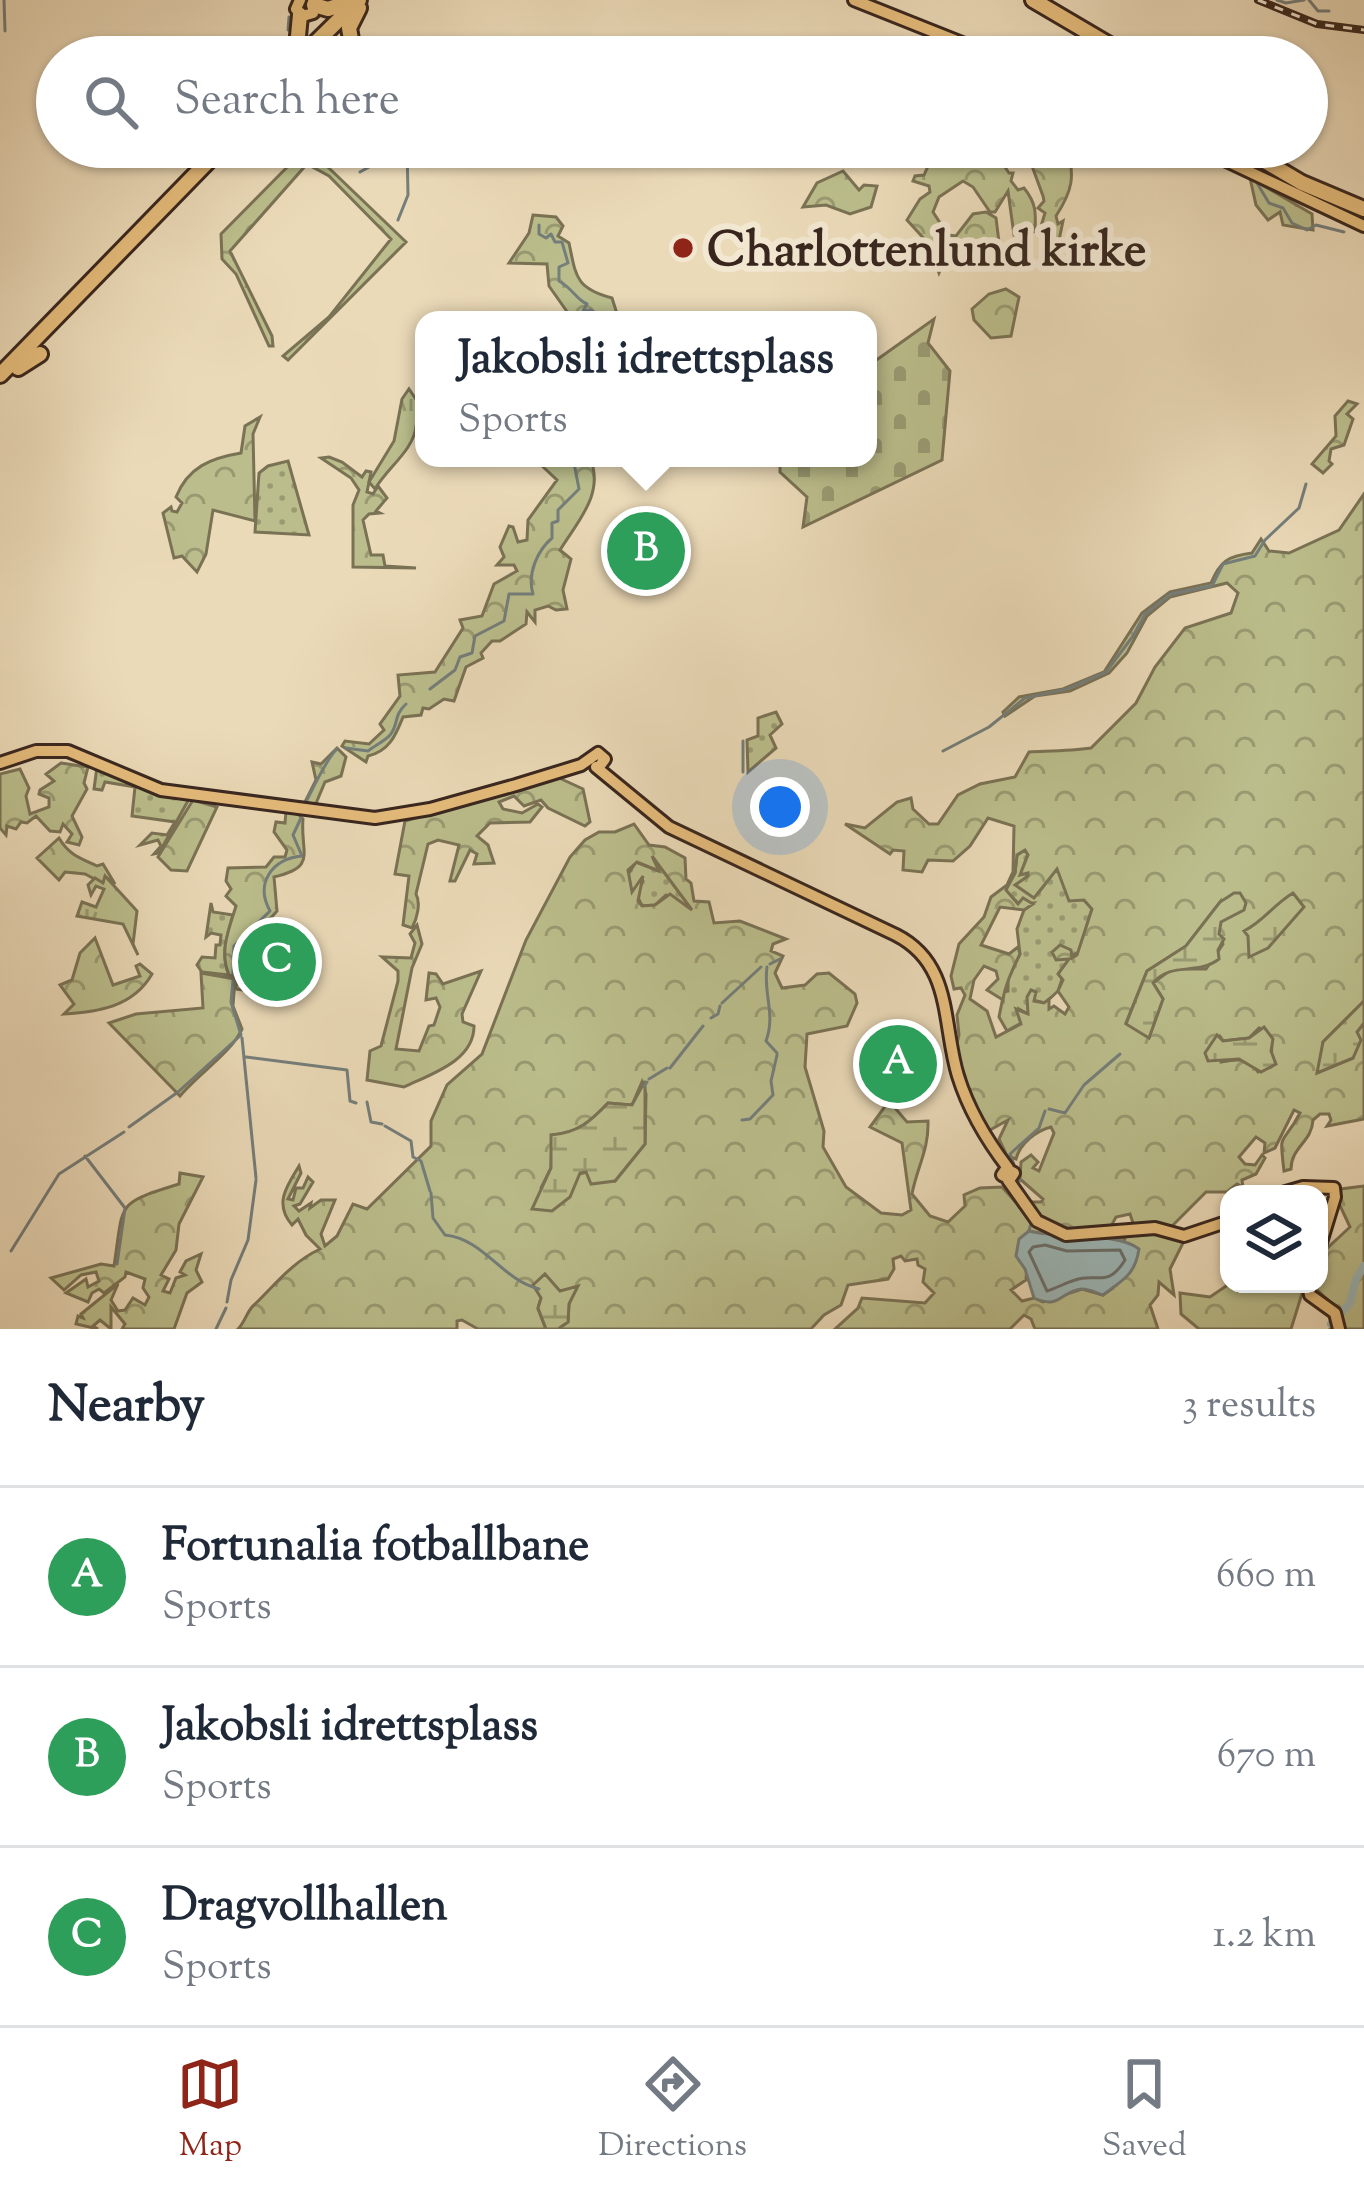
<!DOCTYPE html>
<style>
body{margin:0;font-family:"Sorts Mill Goudy",serif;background:#f6f6f7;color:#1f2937}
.controls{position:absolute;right:36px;bottom:36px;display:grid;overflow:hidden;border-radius:24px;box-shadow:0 3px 9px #0004}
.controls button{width:108px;height:108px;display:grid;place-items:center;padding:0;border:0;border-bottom:3px solid #e0e1e3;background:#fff;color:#1f2937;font:60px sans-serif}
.you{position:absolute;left:780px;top:807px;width:42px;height:42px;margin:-30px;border:9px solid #fff;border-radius:50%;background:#1a73e8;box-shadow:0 0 0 18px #1a73e833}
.badge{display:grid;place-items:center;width:78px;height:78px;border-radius:50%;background:#8f2418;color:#fff;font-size:39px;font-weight:700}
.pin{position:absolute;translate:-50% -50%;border:6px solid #fff;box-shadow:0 3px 12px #0006}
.popup{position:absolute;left:415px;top:311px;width:462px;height:156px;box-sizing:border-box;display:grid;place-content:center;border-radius:24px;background:#fff;filter:drop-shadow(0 3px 9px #0005);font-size:39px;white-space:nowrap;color:#747a83}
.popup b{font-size:45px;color:#1f2937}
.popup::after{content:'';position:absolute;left:50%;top:100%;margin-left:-24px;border:24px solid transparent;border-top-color:#fff}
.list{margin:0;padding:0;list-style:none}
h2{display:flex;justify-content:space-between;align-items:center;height:156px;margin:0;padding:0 48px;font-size:51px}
h2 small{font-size:39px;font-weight:400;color:#747a83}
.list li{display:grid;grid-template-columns:78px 1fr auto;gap:36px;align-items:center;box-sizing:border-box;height:180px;padding:0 48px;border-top:3px solid #e0e1e3}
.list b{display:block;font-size:45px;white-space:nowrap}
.list p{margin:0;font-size:39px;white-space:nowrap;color:#747a83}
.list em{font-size:39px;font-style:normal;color:#747a83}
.icon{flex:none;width:66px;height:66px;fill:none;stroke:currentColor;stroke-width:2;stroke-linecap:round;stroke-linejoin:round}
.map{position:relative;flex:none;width:1364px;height:1329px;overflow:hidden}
.search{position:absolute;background:#fff;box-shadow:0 3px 9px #0004;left:36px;right:36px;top:36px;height:132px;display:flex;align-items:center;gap:30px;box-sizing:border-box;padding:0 42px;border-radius:66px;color:#747a83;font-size:45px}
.sheet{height:696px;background:#fff}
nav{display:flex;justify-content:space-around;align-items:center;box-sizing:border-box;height:168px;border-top:3px solid #e0e1e3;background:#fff;font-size:33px;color:#747a83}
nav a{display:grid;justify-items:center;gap:6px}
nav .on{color:#8f2418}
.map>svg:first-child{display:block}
.grass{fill:url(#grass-dots);stroke:#7a7255;stroke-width:3}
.forest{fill:url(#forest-crowns);stroke:#7a7255;stroke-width:3;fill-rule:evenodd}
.wetland{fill:url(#wetland-marsh);stroke:#7a7255;stroke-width:3}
.cemetery{fill:url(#cemetery-stones);stroke:#7a7255;stroke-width:3}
.park{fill:url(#park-tufts);stroke:#7a7255;stroke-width:3}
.pitch{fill:#bbbe8c;stroke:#7a7255;stroke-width:3}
.water{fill:#9cb8b9;stroke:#747e7b;stroke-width:3}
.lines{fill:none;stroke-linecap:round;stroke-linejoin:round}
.shore{stroke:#6a6f6c;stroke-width:3}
.stream{stroke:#747e7b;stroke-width:3}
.river{stroke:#9cb8b9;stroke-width:8}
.major-casing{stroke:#38261e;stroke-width:16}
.highway-casing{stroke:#38261e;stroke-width:20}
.major{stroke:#e6bd7c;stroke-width:10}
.highway{stroke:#e6bd7c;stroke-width:14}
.rail-casing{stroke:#38261e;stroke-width:8}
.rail{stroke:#f2e7d1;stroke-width:3;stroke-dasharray:9;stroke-linecap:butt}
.poi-dot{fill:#8f2418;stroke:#f2e7d1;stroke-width:4.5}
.labels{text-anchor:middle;stroke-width:12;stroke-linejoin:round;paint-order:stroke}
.poi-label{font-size:48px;font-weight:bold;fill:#38261e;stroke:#f2e7d1;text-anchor:start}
</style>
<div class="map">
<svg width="1364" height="1329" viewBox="0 0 1364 1329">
<defs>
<pattern id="grass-dots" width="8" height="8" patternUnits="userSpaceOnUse" patternTransform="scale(3)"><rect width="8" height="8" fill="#bbbe8c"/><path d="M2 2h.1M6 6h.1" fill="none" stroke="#999a72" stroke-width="1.8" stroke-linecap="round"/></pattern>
<pattern id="forest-crowns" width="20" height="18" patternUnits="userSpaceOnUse" patternTransform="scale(3)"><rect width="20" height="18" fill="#bbbe8c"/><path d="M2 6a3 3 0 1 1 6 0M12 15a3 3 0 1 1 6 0" fill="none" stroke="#999a72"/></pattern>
<pattern id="wetland-marsh" width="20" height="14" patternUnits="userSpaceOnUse" patternTransform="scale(3)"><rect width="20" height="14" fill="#bbbe8c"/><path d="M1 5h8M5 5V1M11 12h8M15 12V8" fill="none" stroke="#999a72"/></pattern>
<pattern id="cemetery-stones" width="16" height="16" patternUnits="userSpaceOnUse" patternTransform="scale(3)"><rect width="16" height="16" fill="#bbbe8c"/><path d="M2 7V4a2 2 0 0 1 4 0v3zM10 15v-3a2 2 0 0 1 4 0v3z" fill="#999a72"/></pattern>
<pattern id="park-tufts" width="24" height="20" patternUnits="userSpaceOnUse" patternTransform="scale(3)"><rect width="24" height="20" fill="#bbbe8c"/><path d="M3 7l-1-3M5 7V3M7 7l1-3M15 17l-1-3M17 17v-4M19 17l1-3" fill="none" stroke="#999a72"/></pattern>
</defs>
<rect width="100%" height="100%" fill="#ebdab8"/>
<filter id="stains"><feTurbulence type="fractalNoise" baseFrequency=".00167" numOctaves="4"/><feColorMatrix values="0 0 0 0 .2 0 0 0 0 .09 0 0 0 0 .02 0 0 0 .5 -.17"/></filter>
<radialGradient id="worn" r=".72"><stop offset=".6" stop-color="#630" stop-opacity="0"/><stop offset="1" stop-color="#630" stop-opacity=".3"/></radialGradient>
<path class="grass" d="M288 461 309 535 255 532 259 473 268 466Z
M776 712 782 724 770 735 776 748 748 772 747 740 758 736V718Z
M97 767 189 799 159 853 154 854 161 846 158 840 140 845 152 833 167 835 175 822 132 816 135 787 105 782 102 790 94 789Z
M1025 850 1028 854 1022 870 1028 872 1025 880 1039 892 1057 868 1075 898 1084 900 1092 909 1079 952 1066 958 1069 959 1058 991 1045 1003 1033 1000 1028 1014 1019 1009 1021 1023 1007 1031 999 1017 1004 992 1008 991V979L1020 954 1017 929 1024 910 1033 903 1019 904 1005 890 1015 873 1017 855Z
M652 856 693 910 666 895 655 905 642 906 637 895 643 880 633 894 627 876 636 862 656 870 649 858Z
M211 903 213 912 233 915C227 936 220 954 229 975L202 972 197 965 202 957 215 958 216 945H220L221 935 211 933 206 937Z
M256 939 297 948 288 997 236 989 238 954Z
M1102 1138 1107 1145H1127L1121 1150 1114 1171 1110 1172 1104 1162 1110 1153 1096 1154 1087 1169 1109 1191 1108 1197 1087 1188 1079 1176 1091 1145Z"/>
<path class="forest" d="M307 147 406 242 288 360 283 356 329 317 391 239 329 176 307 164 230 251 272 336 273 346H269L236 274 222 259 221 234Z
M953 147H1015L1021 158 1008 151 999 158 1009 173H1013L1011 181 1018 190 1024 188C1036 203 1036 212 1035 231L1026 236 1014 235 1008 191 995 212H990L973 187 963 181 939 197 933 212 948 235 956 236 973 214 986 212 996 218 999 242 989 268 977 263 966 250 944 262 939 273 928 243 907 220 920 199 930 192 929 186 913 181 915 176 924 175 933 155 939 152 947 156 955 150Z
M1025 147H1067C1075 176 1073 190 1056 216L1058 224 1063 221 1059 240 1048 247 1041 226 1045 213 1038 208 1044 201 1043 196Z
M843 171 859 190 864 185 877 186 871 207 850 214 826 205 803 207 817 183Z
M1250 178 1312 214 1313 230 1283 225 1280 212 1268 220 1256 205Z
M533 215 556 217 563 226 558 236 569 243C576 276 575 288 612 298L619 320H573L549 286 547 264 509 263 529 233Z
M1006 289 1019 297 1011 336 991 338 974 320 972 309 989 294Z
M1348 401 1357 404 1347 414 1353 419 1344 445 1331 449 1329 461 1332 464 1323 473 1312 464 1336 436 1335 416Z
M260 417 253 434 255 521 213 510 206 554 197 572 182 556 174 558 163 513 171 507 172 511 177 512 182 503 176 497C188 467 211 458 241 453L245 426Z
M329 457 342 462 362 477 366 471 371 472 367 492 373 494 378 486 387 498 376 511 380 513 369 514 363 520 371 555H383L385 566 416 568 353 567V505L359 490 351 478 321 458Z
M543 458H590C605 493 578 521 560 550L571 559 563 590 567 609 556 610 548 606 535 610V622L527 612 526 624 500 641H492L481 653 483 658 466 667 454 701 444 699 429 709 423 708 421 715 403 717C396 734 390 751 368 756L366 762 342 746 345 741 369 744 384 730 380 724 400 696 398 675 435 672 463 628 460 620 482 616 494 584 517 571 514 565H497L504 557 500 547 509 526 513 527 518 542 527 540 528 520 557 480 540 464Z
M1364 494V1001L1323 1042 1319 1072 1353 1058 1357 1032 1364 1023V1119L1327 1126 1331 1120 1329 1114H1320L1313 1120C1312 1142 1291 1147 1291 1169L1284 1171C1279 1128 1281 1149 1300 1113L1294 1110 1275 1148 1264 1153 1265 1143 1256 1137 1239 1157 1245 1164 1255 1165 1262 1155 1265 1158 1256 1174 1242 1180 1243 1187 1237 1184 1227 1192H1206L1172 1226H1134L1130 1214 1116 1217 1110 1228C1076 1232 1049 1231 1027 1202H1041L1043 1199 1020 1179 1021 1162 1031 1155 1038 1162 1033 1168 1039 1171 1054 1133 1051 1127C1036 1131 1020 1143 1016 1159L1007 1156 999 1139 1008 1120 990 1130 986 1127 962 1079 965 1076 955 1051 959 1035 957 1015 965 995 961 988 954 989 951 976 959 944 984 917 991 897 1007 885 1013 872 1014 826 988 818 970 846 953 861 928 860 922 872 903 870 904 851 893 850 890 854 845 824 865 828 897 802 911 798 913 809 929 824H938L958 795 980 784 1015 777 1029 752C1048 751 1070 751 1091 748L1136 703 1155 667 1185 628 1231 613 1238 593 1227 583 1170 597 1147 616 1127 653 1109 673 1070 691 1035 696 1005 716 1003 712 1019 697 1063 689 1104 672 1142 613 1170 592 1211 583C1220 561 1228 556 1252 553L1261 539 1269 551 1289 553 1339 530ZM1025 850 1028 855 1020 875 1028 873V876L1015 885 1034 898 1057 869 1069 901 1084 900 1092 909 1077 955 1072 958 1071 950 1060 945 1052 952 1056 960 1069 959 1058 974 1063 980 1058 991 1069 1007 1065 1014 1054 1006 1049 1009V999L1044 1003 1034 1001 1036 992 1031 990 1027 997 1028 1014 1016 1009 1021 1024 996 1037 987 1011 970 999 974 980 984 966 996 971 998 979 987 990 1003 1000C1004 989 1013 967 1020 954L1018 947 1009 954 981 945 1000 907 1024 910 1033 904 1023 898 1018 904 1006 890 1015 873 1017 855ZM1220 902 1219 934 1223 944 1206 969H1172L1153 983 1163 999 1149 1037 1126 1023 1147 971 1186 946ZM1259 1028 1272 1039 1271 1067 1258 1072C1249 1057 1236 1059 1221 1062L1219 1035 1222 1041 1249 1038Z
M625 523 679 532 677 536 670 535 668 541 674 543 672 545 627 535 619 559 663 569 657 587 653 586V578L643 575 641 568 610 563 612 532Z
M337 748 346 757 341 776 325 782 314 808 303 806 316 780 312 762 321 764Z
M61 763 88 767 84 783 87 789 72 816 82 837 79 845 67 842 72 834 63 824 60 832 50 831 36 816 27 823 21 822 16 829 7 826 6 835 0 828V774L20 769 29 788 26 796 30 814 49 807V798L39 794 40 790 54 781 46 774Z
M557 777 583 789 590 822 585 826 548 808 541 800 524 806 514 796 499 802 503 809 522 813 538 804 542 807 530 822 490 823 477 836 488 845 494 863 474 864 477 854 470 850 455 881H450L459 845 438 840 428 844 416 894C421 903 417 919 412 928L403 925 409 876 395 874 405 821Z
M193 800 217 807 187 871 171 870 158 857Z
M286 812 298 814 303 819C300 853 318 867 274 877L277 911 250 941 240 947 235 976 229 975C219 951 229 929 236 906L226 896 231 889 226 881 228 868 266 867 274 857H285L287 850 274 832 276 822 285 823Z
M634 824 649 845 665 847 685 858 686 879 691 883 694 901 709 902 714 923 740 921 786 939 773 944 771 951 783 956 775 973 782 988 805 985 817 974 829 973 855 994 857 1003 847 1026 807 1034 805 1067 824 1131 823 1147 846 1187 881 1213 902 1215 911 1210 902 1143 870 1127 889 1101 907 1122 928 1121C929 1150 917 1167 912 1194L930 1216 948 1222 965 1206 964 1195 980 1188 1002 1187 1040 1229 1153 1232 1184 1241 1170 1269 1174 1295 1159 1282 1158 1295 1150 1305 1158 1329H1035L1031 1319 1024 1315 1010 1329H835L858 1308 862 1298 925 1303 934 1293 923 1282 925 1269 918 1265 917 1259 905 1261 901 1256 893 1259 894 1269 888 1279 848 1285 841 1305 824 1315 811 1329H558L568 1322 569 1304 560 1291 541 1298 538 1309 546 1329H478L462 1320 457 1321V1329H238C245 1322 247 1311 254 1305 276 1284 291 1263 320 1249L306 1235 298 1219 292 1225C274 1204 286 1187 299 1166L301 1173 288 1199 293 1200 296 1188H303L308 1177 313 1182 300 1204 294 1206 299 1211 311 1203 310 1208 321 1200H335L321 1234 325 1246 337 1236 353 1204 367 1209 431 1146V1121L447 1085 482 1054 526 940 570 857 585 840 599 832H615ZM652 856 692 910 670 894 655 905 642 906 638 901 643 876 632 892 628 870 637 862 659 871ZM642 1082 646 1094 645 1144 615 1181 586 1172 542 1186 551 1168 552 1135C578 1133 591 1121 608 1103L632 1105ZM1029 1231 1068 1239 1125 1238 1113 1288 1103 1295 1082 1289 1043 1302 1034 1298 1022 1301 1011 1290 1026 1280Z
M59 838C69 855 80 858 97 866L103 864 115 884 107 878 102 883 85 874 65 872 59 880 37 858Z
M417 925 422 944 412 968 396 1049 419 1051 429 1026 434 1025 440 1007 436 998 426 1000 429 973 436 974 443 984 481 971 462 1014 463 1022 474 1026C474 1061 431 1074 404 1087L367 1080 370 1051 381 1046 398 981V971L382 957 411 958 415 943 410 934Z
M95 938 113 985 140 976 136 966 140 964 152 974C133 1007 98 1012 64 1014L74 1004 60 985 72 980 80 953Z
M201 973 235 979 233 1006 242 1029C231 1053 198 1074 180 1096L109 1023 136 1014 203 1008Z
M180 1173 203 1177 179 1224 176 1250 161 1275 169 1279 163 1291 170 1293 176 1278 185 1275 180 1272 186 1261 201 1254 196 1270 202 1282 187 1293 174 1329H122L125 1324 111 1307V1329L100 1320 93 1326 98 1329 76 1324 78 1316 83 1318 81 1314 118 1284 111 1300 118 1311 125 1310 133 1298 145 1305 149 1297 143 1288 145 1279 126 1272 125 1277 104 1293 99 1289 92 1293 88 1302 66 1293 86 1279 88 1287 99 1281 96 1272 81 1275 64 1290 51 1278 101 1264 114 1266C124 1202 114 1204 179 1184Z
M1364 1186V1329H1330L1343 1314 1311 1284H1319L1321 1254 1350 1227 1336 1197 1341 1189Z
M1229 1284 1238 1291 1250 1284H1305L1291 1329H1199L1181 1314 1180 1293 1210 1297Z"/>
<path class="wetland" d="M1234 893H1240L1246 903 1244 910 1221 922 1219 934 1224 939 1218 950 1219 959C1197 976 1172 961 1153 983L1163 999 1149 1038 1126 1024 1147 971 1186 946 1220 902Z
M1293 893 1304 907 1268 948 1249 957 1248 936 1244 931C1264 921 1273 905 1293 893Z
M1364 1001V1023L1357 1032 1361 1040 1353 1058 1317 1073 1323 1042Z
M1264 1027 1273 1039 1271 1051 1276 1064 1261 1072 1239 1059 1208 1061 1205 1053 1217 1035 1223 1041 1249 1038Z
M645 1081V1144L615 1181 591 1184 586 1172 580 1173 570 1197 552 1211 532 1209 551 1168V1135C578 1133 591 1121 608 1103L632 1105Z
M545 1274 560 1291 578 1286 569 1304 568 1322 558 1329H546L538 1308 541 1298 533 1285Z"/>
<path class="cemetery" d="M934 319 928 343 950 371 942 460 803 527 807 497 780 472V458H868V366Z"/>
<path class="park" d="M409 389 424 411V425L416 426C414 450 387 468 375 489L369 482 394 441 402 399Z
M105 876 137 911 133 944 138 955 123 924 77 916 82 902 96 907 104 889 96 886 91 895 88 885 95 878 103 883Z"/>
<path class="pitch" d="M627 535 674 546 663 569 619 559Z"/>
<path class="water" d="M1029 1231C1059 1239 1118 1232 1139 1249 1135 1275 1123 1280 1103 1295 1096 1293 1090 1289 1082 1289 1060 1291 1061 1310 1034 1298L1025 1269 1016 1256 1019 1239Z"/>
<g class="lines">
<path class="shore" d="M1045 1245 1067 1251 1120 1250 1125 1260C1107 1289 1097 1272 1075 1280 1065 1283 1057 1288 1047 1291L1029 1252 1033 1247Z"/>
<path class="stream" d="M4 0 5 31
M1277 0 1286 3 1304 0
M1309 0 1318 11H1329
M288 30 289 17
M360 172 405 147
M1257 183 1269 203 1283 208 1292 223 1307 230 1316 225 1344 232
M398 220 408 195 407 147
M539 225V234L546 238 551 234 555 242H562L568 263 559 267V281C572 288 577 300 587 304L583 311 591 310 608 320
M430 689 455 670 460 657 472 653 475 636 504 621 509 594H533C527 574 537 551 552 538V523L558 521V510L579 489 573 458
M743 741V772
M346 748 368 751C374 746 385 741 390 735 399 724 393 716 406 704
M943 751 989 727 1025 698 1067 689 1106 672 1133 636 1145 614 1171 594 1212 586 1223 564 1255 556 1265 540 1299 508 1306 484
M306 802C313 788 327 758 337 749
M770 964 780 959
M767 967C763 994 776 1014 766 1041L777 1053
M233 973 234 946 270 911C255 884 271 859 302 856L293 835 301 818
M722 1003 761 967
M711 1018 718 1014 720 1006
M242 1038 256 1178
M246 1057 347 1070 350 1101 356 1103
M670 1068 703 1026
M649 1079 667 1068
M644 1086 647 1082
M367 1102 371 1122 382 1124
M1049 1109 1065 1113 1084 1085 1120 1054
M742 1120 750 1119 773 1095 771 1081 777 1055
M385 1126 411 1141 413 1157 421 1161 430 1191
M129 1127 178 1092 241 1035 231 1002 233 981
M85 1156 125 1208 117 1264
M1020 1181 1010 1154 1039 1128 1045 1111
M431 1193 433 1218 445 1235C484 1239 502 1280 539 1289
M1029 1231 1032 1220
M11 1251 59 1174 124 1132
M227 1302 231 1280 248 1240 256 1180
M216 1329 226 1308"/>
<path class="river" d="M1331 1324 1350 1303 1356 1279 1364 1266"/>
<g class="major-casing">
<path id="major" d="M300 0 296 9 303 16 313 13V2
M854 0 997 57
M1197 147 1364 226
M0 763 36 751H68L161 790 375 818 430 809 516 785 581 765 598 753 605 759 599 767
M596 767 669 827 896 935C953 964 942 1024 958 1076 968 1108 988 1142 1008 1168
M1006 1169 1014 1173 1010 1179 1002 1175Z
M1008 1180 1037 1221 1066 1235 1155 1228 1184 1236 1229 1221
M1279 1194 1303 1187 1334 1188
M1319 1249 1335 1197 1334 1188
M1308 1284 1310 1295 1335 1313 1339 1329"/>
</g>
<g class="highway-casing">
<path id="highway" d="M1033 0 1130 57
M314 5 328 9 355 0
M311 54 333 48 348 57
M296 57 300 15
M301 57 359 0
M354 57 349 28 359 8
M1241 147 1302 183 1364 209
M18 368 40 354
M0 375 222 147"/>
</g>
<use href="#major" class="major"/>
<use href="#highway" class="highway"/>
<g class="rail-casing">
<path id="rail" d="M1258 0 1317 24 1364 30"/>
</g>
<use href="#rail" class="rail"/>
</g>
<circle class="poi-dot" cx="683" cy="248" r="12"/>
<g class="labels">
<g class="poi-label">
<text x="707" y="265">Charlottenlund kirke</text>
</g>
</g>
<rect width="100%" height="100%" filter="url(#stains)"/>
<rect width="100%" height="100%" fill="url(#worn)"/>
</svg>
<div class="controls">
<button><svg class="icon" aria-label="layers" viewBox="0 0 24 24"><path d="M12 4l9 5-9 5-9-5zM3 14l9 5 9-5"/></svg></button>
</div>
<div class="you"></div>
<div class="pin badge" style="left:898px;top:1064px;background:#2e9e5b">A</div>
<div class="pin badge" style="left:646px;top:551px;background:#2e9e5b">B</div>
<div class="popup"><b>Jakobsli idrettsplass</b>Sports</div>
<div class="pin badge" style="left:277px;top:962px;background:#2e9e5b">C</div>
<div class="search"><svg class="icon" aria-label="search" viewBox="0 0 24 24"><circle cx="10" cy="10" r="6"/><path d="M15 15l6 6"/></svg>Search here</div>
</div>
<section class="sheet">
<h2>Nearby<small>3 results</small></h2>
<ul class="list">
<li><span class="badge" style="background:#2e9e5b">A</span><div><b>Fortunalia fotballbane</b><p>Sports</p></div><em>660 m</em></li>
<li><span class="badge" style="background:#2e9e5b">B</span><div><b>Jakobsli idrettsplass</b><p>Sports</p></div><em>670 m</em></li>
<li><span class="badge" style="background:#2e9e5b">C</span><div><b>Dragvollhallen</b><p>Sports</p></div><em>1.2 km</em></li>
</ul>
</section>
<nav>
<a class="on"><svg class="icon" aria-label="map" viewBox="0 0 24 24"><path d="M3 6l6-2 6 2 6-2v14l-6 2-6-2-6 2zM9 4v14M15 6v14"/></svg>Map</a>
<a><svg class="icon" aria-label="directions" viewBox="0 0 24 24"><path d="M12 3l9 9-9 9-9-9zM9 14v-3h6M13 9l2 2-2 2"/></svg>Directions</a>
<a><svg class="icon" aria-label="saved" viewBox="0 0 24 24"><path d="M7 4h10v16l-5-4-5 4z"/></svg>Saved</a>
</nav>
